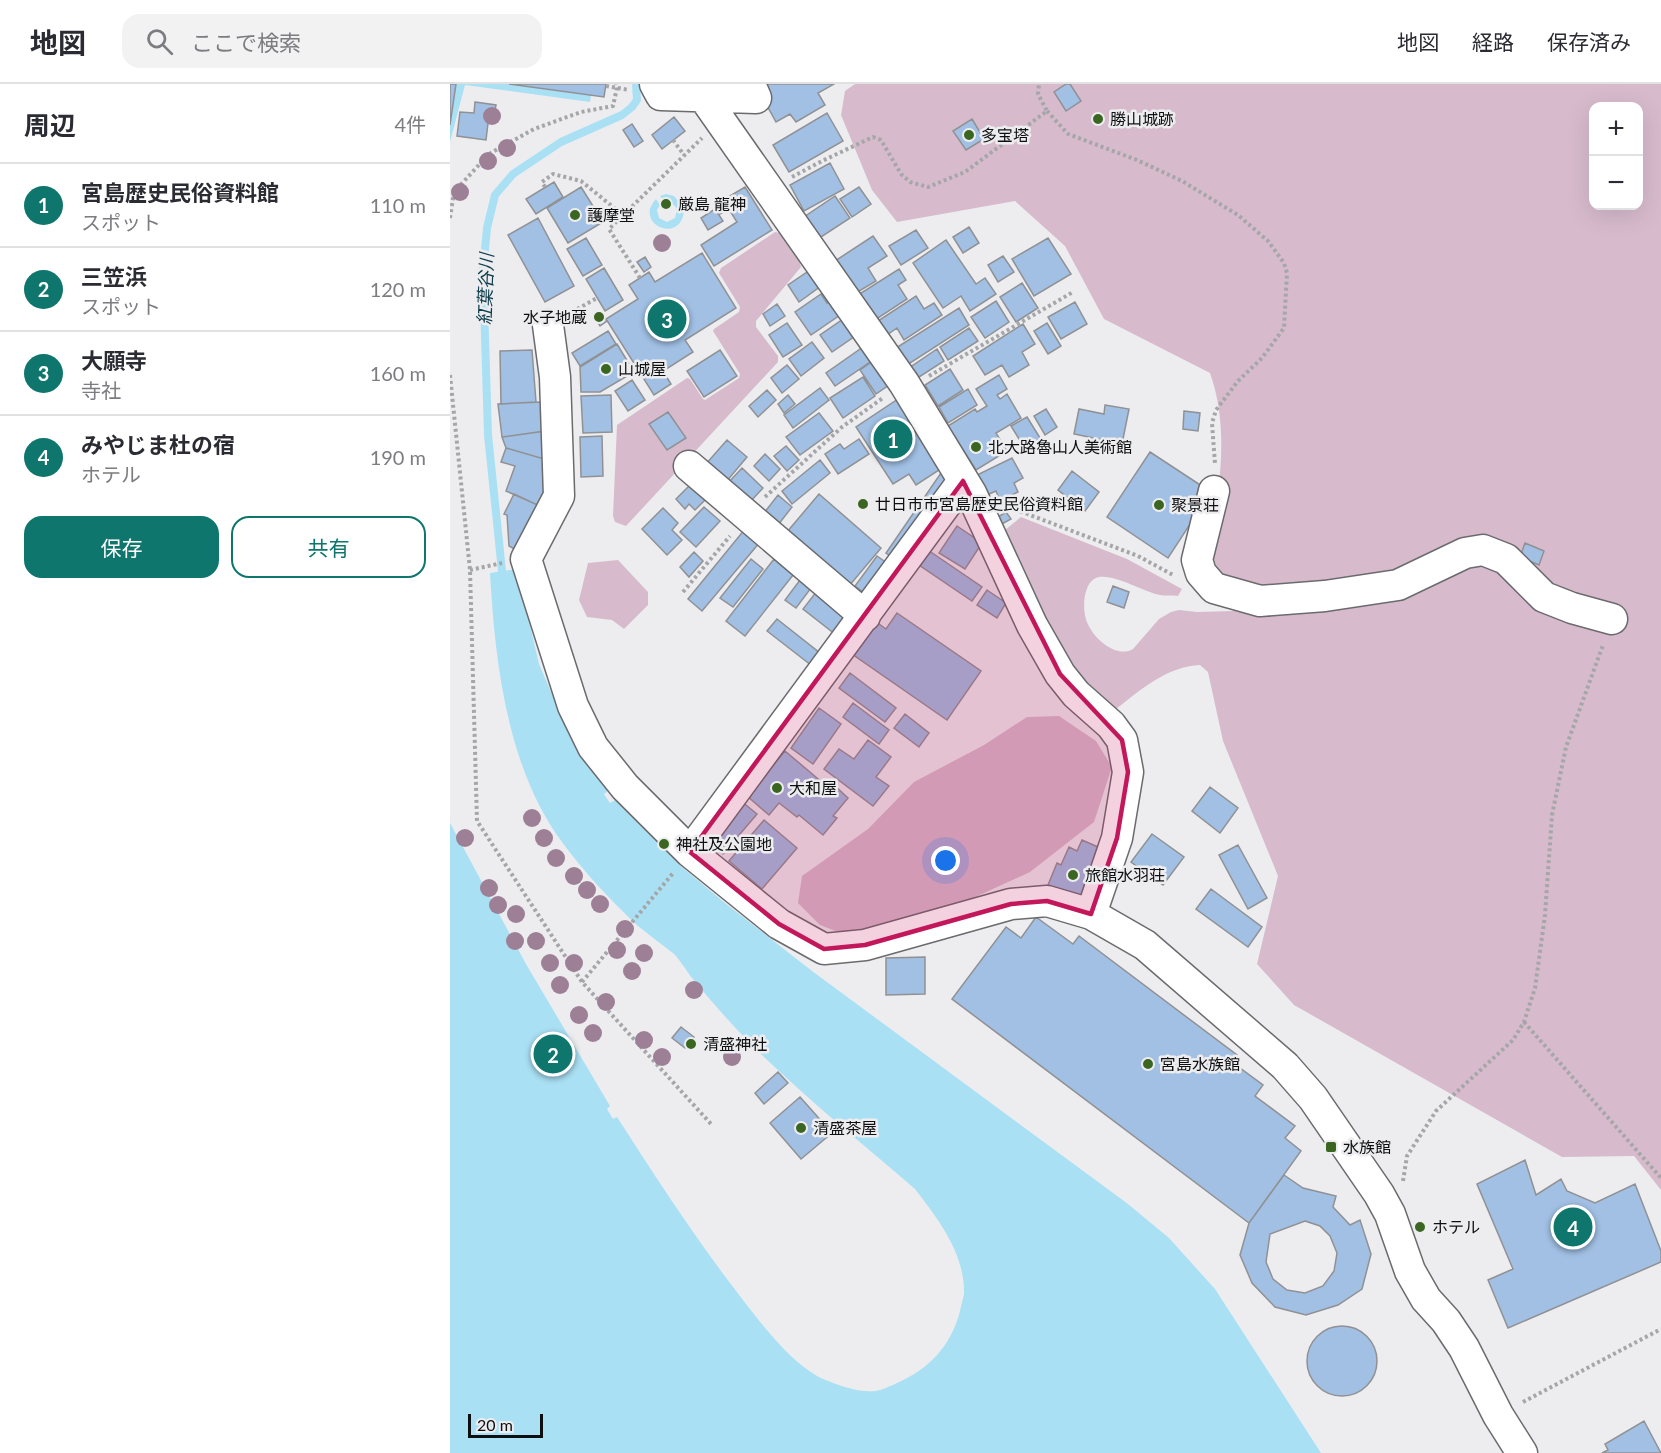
<!DOCTYPE html>
<html lang="ja">
<meta charset="utf-8">
<style>
body{margin:0;font-family:Lato,"Noto Sans JP",sans-serif;background:#f2f2f3;color:#2b2b33}
.controls{position:absolute;right:18px;top:18px;display:grid;overflow:hidden;border-radius:12px;box-shadow:0 6px 24px #0002}
.controls button{width:54px;height:54px;display:grid;place-items:center;padding:0;border:0;border-bottom:2px solid #e1e1e2;background:#fff;color:#2b2b33;font:30px sans-serif}
.scale{position:absolute;left:18px;bottom:15px;width:75px;box-sizing:border-box;padding-left:6px;border:3px solid #0e0f10;border-top:0;font-size:16px;line-height:21px;white-space:nowrap;color:#0e0f10;-webkit-text-stroke:4px #ededf0;paint-order:stroke}
.you{position:absolute;left:496px;top:777px;width:21px;height:21px;margin:-15px;border:4px solid #fff;border-radius:50%;background:#1a73e8;box-shadow:0 0 0 9px #1a73e833}
.badge{display:grid;place-items:center;width:39px;height:39px;border-radius:50%;background:#0f766e;color:#fff;font-size:20px;font-weight:700}
.pin{position:absolute;translate:-50% -50%;border:3px solid #fff;box-shadow:0 2px 6px #0006}
.list{margin:0;padding:0;list-style:none}
h2{display:flex;justify-content:space-between;align-items:center;height:78px;margin:0;padding:0 24px;font-size:26px}
h2 small{font-size:20px;font-weight:400;color:#7c7c81}
.list li{display:grid;grid-template-columns:39px 1fr auto;gap:18px;align-items:center;box-sizing:border-box;height:84px;padding:0 24px;border-top:2px solid #e1e1e2}
.list b{display:block;font-size:22px;white-space:nowrap}
.list p{margin:0;font-size:20px;white-space:nowrap;color:#7c7c81}
.list em{font-size:20px;font-style:normal;color:#7c7c81}
.actions{display:flex;gap:12px;padding:18px 24px}
.actions a{flex:1;padding:14px 0;border:2px solid #0f766e;border-radius:18px;text-align:center;font-size:21px;color:#0f766e}
.actions .main{background:#0f766e;color:#fff}
.icon{flex:none;width:33px;height:33px;fill:none;stroke:currentColor;stroke-width:2;stroke-linecap:round;stroke-linejoin:round}
.map{position:relative;flex:none;width:1211px;height:1369px;overflow:hidden}
header{display:flex;align-items:center;gap:36px;box-sizing:border-box;height:84px;padding:0 30px;background:#fff;border-bottom:2px solid #e1e1e2}
header strong{font-size:28px}
nav{display:flex;gap:33px;margin-inline-start:auto;font-size:21px}
.search{width:420px;height:54px;background:#f2f2f3;display:flex;align-items:center;gap:15px;box-sizing:border-box;padding:0 21px;border-radius:18px;color:#7c7c81;font-size:22px}
main{display:flex}
aside{flex:1;background:#fff}
.map>svg:first-child{display:block}
.green{fill:#d7bbcd;fill-rule:evenodd}
.water{fill:#aae0f4}
.lines{fill:none;stroke-linecap:round;stroke-linejoin:round}
.stream{stroke:#aae0f4;stroke-width:8}
.building{fill:#a1c0e4;stroke:#909194;stroke-width:1.5;fill-rule:evenodd}
.minor-casing{stroke:#6b6b6e;stroke-width:33}
.path{stroke:#a5a6a8;stroke-width:4;stroke-dasharray:3 3;stroke-linecap:butt}
.minor{stroke:#fff;stroke-width:30}
.tree{fill:#9d8096}
.marked{fill:#c2185b;fill-opacity:0.2;stroke:#c2185b;stroke-width:4.5;stroke-linejoin:round}
.poi-dot{fill:#3b6622;stroke:#ededf0;stroke-width:2}
.labels{text-anchor:middle;stroke-width:5;stroke-linejoin:round;paint-order:stroke}
.poi-label{font-size:16px;fill:#0e0f10;stroke:#ededf0;text-anchor:start}
.water-label{font-size:18px;font-style:italic;fill:#0e3e4c;stroke:#ededf0}
</style>
<header>
<strong>地図</strong>
<div class="search"><svg class="icon" aria-label="search" viewBox="0 0 24 24"><circle cx="10" cy="10" r="6"/><path d="M15 15l6 6"/></svg>ここで検索</div>
<nav><a>地図</a><a>経路</a><a>保存済み</a></nav>
</header>
<main>
<aside>
<h2>周辺<small>4件</small></h2>
<ul class="list">
<li><span class="badge">1</span><div><b>宮島歴史民俗資料館</b><p>スポット</p></div><em>110 m</em></li>
<li><span class="badge">2</span><div><b>三笠浜</b><p>スポット</p></div><em>120 m</em></li>
<li><span class="badge">3</span><div><b>大願寺</b><p>寺社</p></div><em>160 m</em></li>
<li><span class="badge">4</span><div><b>みやじま杜の宿</b><p>ホテル</p></div><em>190 m</em></li>
</ul>
<div class="actions"><a class="main">保存</a><a>共有</a></div>
</aside>
<div class="map">
<svg width="1211" height="1369" viewBox="0 0 1211 1369">
<rect width="100%" height="100%" fill="#ededf0"/>
<path class="green" d="M405 0H1211V1106L1184 1072 1112 1073 844 921 807 880 828 792 773 657 758 588 750 581C718 582 690 606 666 625L659 624 616 581 554 454 555 446 571 433 677 475 732 505 728 512C722 511 715 512 710 511 692 508 659 486 644 495 633 502 632 527 637 538 643 554 666 575 683 565L709 535 721 528 729 526 747 528 783 527 790 521 756 482C767 419 782 351 760 289L654 235 615 162 565 117 447 138 422 106 391 31 395 7ZM1144 22H1188V122H1144Z
M325 148 330 149 349 176 351 183 306 237V243L328 272V278L176 442 165 438 163 432 167 341 237 294 240 295 253 315 255 316 289 294 290 290 263 247 264 245 289 228 290 223 269 189 271 184Z
M168 476 198 508V521L174 545 162 536 137 533 129 516 138 479Z
M609 632 646 657 662 683 644 738 580 788 466 840 409 856 370 841 348 819 352 792 418 745 464 698 534 661 577 633Z"/>
<path class="water" d="M0 0H143L140 18 15 1 0 58Z
M216 110 224 112 234 124C234 162 182 141 206 115L210 121 207 126 209 134 217 138 225 134 227 125 224 121 215 118 210 112Z
M67 485 89 580 123 659 158 707 154 710 160 719 165 716 233 784 275 819 362 887 678 1120 719 1154 765 1205 871 1369H0V739L76 880 160 1022 157 1025 163 1035 167 1033C207 1095 247 1157 293 1216 313 1242 342 1280 373 1295 388 1301 409 1309 425 1307 433 1306 440 1302 447 1299 479 1285 501 1262 510 1227 511 1222 513 1215 514 1210 515 1169 488 1135 465 1105 414 1061 362 1019 314 973 289 949 265 922 243 895 237 888 231 877 224 870 213 861 200 852 188 842 161 817 134 788 112 758 57 684 45 578 40 489Z"/>
<g class="lines">
<path class="stream" d="M52 487 38 351 33 187 37 144 45 111 63 90 111 58 172 31 182 23 187 16 186 0"/>
</g>
<path class="building" d="M0 0H6L0 41Z
M59 0H156L154 13Z
M305 0H384L368 9 375 21 346 38 340 30 326 38Z
M616 0H620L631 17 616 27 604 8Z
M25 18 46 21 44 32 39 31 36 56 7 52 10 28 24 29Z
M377 29 393 57 339 88 323 61Z
M224 33 235 47 212 65 202 51Z
M522 35 534 55 516 66 503 47Z
M182 40 193 57 184 63 173 46Z
M380 79 394 105 354 127 340 101Z
M104 98 113 113 86 130 76 115Z
M131 103 153 138 118 159 97 124Z
M295 103 322 146 264 182 251 161 287 138 273 116Z
M409 103 421 120 402 133 390 115Z
M385 112 400 134 368 155 354 133Z
M272 118 277 126 270 130 265 122Z
M265 125 273 137 258 146 251 134Z
M88 134 124 202 95 218 58 151Z
M519 143 529 159 513 169 503 153Z
M466 146 478 164 451 181 439 162Z
M423 152 437 172 418 184 426 197 406 209 385 177Z
M136 154 152 181 133 192 117 165Z
M598 154 621 190 584 212 562 175Z
M496 156 526 200 535 194 546 210 520 227 511 212 493 224 463 179Z
M252 169 286 224 235 256 243 268 213 287 221 300 204 311 156 235 188 215 179 201 199 188 205 198Z
M553 172 564 188 548 198 538 181Z
M195 173 201 183 194 188 187 178Z
M154 184 173 216 155 227 136 195Z
M449 185 456 196 448 201 457 215 425 236 408 211Z
M360 186 371 202 349 218 338 201Z
M572 199 588 224 566 238 550 213Z
M371 210 377 219 384 215 393 229 361 251 345 228Z
M466 212 474 225 484 219 492 231 454 256 447 244 437 251 428 237Z
M546 217 559 238 535 254 521 233Z
M625 218 637 240 611 255 598 233Z
M327 220 335 232 320 242 313 230Z
M509 224 519 241 457 281 446 264Z
M151 229 157 237 150 242 145 233Z
M399 231 411 248 382 268 370 251Z
M337 239 352 261 333 273 319 251Z
M597 239 611 262 598 270 584 247Z
M573 240 585 260 572 268 579 281 559 293 552 281 535 291 523 272Z
M519 244 528 257 498 276 490 263Z
M158 247 166 260 130 282 122 269Z
M362 258 374 274 351 292 339 275Z
M167 260 184 288 150 308H131L130 283Z
M413 263 423 276 385 302 376 289Z
M487 265 494 277 466 295 459 284Z
M82 266 86 318 51 320 50 267Z
M270 266 287 292 254 313 237 287Z
M423 277 439 301 426 310 410 286Z
M337 281 349 295 332 309 321 294Z
M500 285 513 306 488 322 475 301Z
M549 291 557 305 547 311 550 315 557 310 571 334 546 349 557 367 526 386 498 342 525 325 527 328 537 322 526 305Z
M413 293 425 312 393 334 380 314Z
M182 296 195 316 178 327 165 307Z
M370 304 379 316 343 344 334 331Z
M518 305 527 321 498 339 489 323Z
M317 306 326 316 308 333 299 322Z
M161 311 162 348 133 349 131 312Z
M338 311 345 320 334 329 328 320Z
M448 315 481 366 478 368 489 386 466 401 459 390 443 400 406 343Z
M91 318 95 347 52 353 48 320Z
M655 321 679 325 672 360 624 350 629 325 654 330Z
M596 325 607 343 595 351 584 332Z
M734 327 750 329 748 347 733 345Z
M218 328 236 354 217 366 199 340Z
M369 329 383 347 350 371 336 353Z
M577 333 595 362 579 371 561 342Z
M95 347 101 377 56 364 52 353Z
M152 352 153 392 131 393 130 353Z
M409 355 419 370 388 390 375 370 390 360 394 365Z
M277 356 297 373 276 398 256 380Z
M336 362 349 376 337 387 324 372Z
M56 364 101 377 103 389 90 422 56 407 65 382 51 378Z
M700 368 761 408 718 474 657 433Z
M315 370 330 385 319 397 304 382Z
M562 374 573 394 564 399 568 408 550 417 546 407 537 411 527 391Z
M370 376 380 389 342 420 332 407Z
M292 384 313 404 300 418 278 399Z
M622 387 649 408 635 427 608 406Z
M491 389 501 396 446 476 436 469Z
M243 398 258 413 245 426 239 420 235 425 226 415Z
M64 410 90 422 70 468 59 462 57 431 54 430Z
M369 410 431 464 399 502 337 448Z
M328 411 342 423 328 441 314 429Z
M254 423 270 437 246 463 230 448Z
M213 424 228 439 222 446 232 456 217 471 192 445Z
M556 428 561 435 552 440 548 433Z
M507 442 532 459 515 485 489 469Z
M295 445 310 458 252 527 238 515Z
M1075 459 1094 467 1089 481 1070 473Z
M475 464 532 503 522 517 466 479Z
M244 468 253 477 239 493 230 483Z
M427 472 444 484 421 514 405 502Z
M301 475 313 485 283 523 270 514Z
M324 475 343 491 295 552 276 537Z
M350 496 361 504 346 524 335 516Z
M663 502 679 508 674 524 657 518Z
M537 506 556 519 547 534 527 521Z
M367 507 404 537 390 554 353 525Z
M447 529 531 587 497 636 402 570 425 537 436 545Z
M327 535 375 573 366 585 317 547Z
M400 589 446 624 435 638 389 604Z
M403 619 439 646 429 660 393 633Z
M369 624 391 640 363 680 341 664Z
M455 630 479 649 469 663 444 644Z
M418 656 441 673 426 693 439 702 423 722 374 685 389 665 404 675Z
M335 667 380 705 384 701 398 714 383 732 387 734 373 751 349 731 347 733 329 719 319 731 297 712Z
M760 703 788 724 770 749 742 727Z
M291 717 307 730 273 770 258 756Z
M314 736 347 764 312 805 279 777Z
M702 750 734 773 713 801 681 778Z
M632 756 655 766 634 817 598 801 607 779 611 781 619 763 627 767Z
M788 761 817 814 798 825 769 771Z
M761 805 812 843 798 863 746 825Z
M586 833 623 860 629 852 787 971 782 978 813 1001 805 1012 845 1042 835 1054 851 1067 799 1139 502 915 556 843 571 854Z
M475 873V910L436 911V874Z
M231 943 244 953 235 964 222 954Z
M328 988 338 999 314 1020 305 1009Z
M350 1013 382 1049 351 1075 320 1039Z
M1075 1076 1086 1111 1111 1095 1117 1107 1145 1119 1185 1100 1211 1167V1178L1058 1244 1038 1196 1063 1185 1027 1100Z
M834 1091 853 1104 886 1112 883 1123 900 1141 910 1136 921 1170 912 1205 888 1221 856 1231 825 1223 802 1199 790 1171 799 1139ZM855 1137 870 1142 880 1152 887 1169 884 1187 873 1202 855 1209 837 1206 823 1195 816 1178 820 1150Z
M857 1277a35 35 0 1 1 70 0a35 35 0 1 1-70 0Z
M1194 1337 1211 1369H1152L1158 1366 1155 1360Z"/>
<g class="lines">
<g class="minor-casing">
<path id="minor" d="M205 0 211 11 306 14 300 0
M253 12 454 299 521 409 582 541 610 590 626 610 661 641 672 656 678 688 667 754 641 830
M98 241 105 293 109 412 76 475 123 622 143 663 175 703 240 768 329 840 374 865 415 861 561 820 597 817 641 830 695 861 835 982 863 1014 929 1110 940 1130 960 1187 976 1215 996 1237 1014 1264 1048 1331 1072 1369
M239 382 415 532
M764 407 747 476 751 489 764 504 810 517 875 512 948 501 1015 469 1033 466 1056 475 1094 513 1122 524 1162 535
M240 768 513 397"/>
</g>
<path class="path" d="M156 2 179 6
M597 27 618 50 687 76 732 97 788 131 818 157 834 179 837 189 834 244 812 274 788 297 766 326 762 339 765 380
M223 56 234 71
M342 93 372 77 423 53 431 56 451 90 460 98 478 103 515 88 597 27 588 10 589 0
M95 103 92 98 103 90 131 97 173 131
M0 134 4 108 39 70 84 45 131 28 163 22 167 4 166 0
M190 194 159 145 252 54
M122 228 147 214
M0 291 20 486 27 737 132 898 261 1040
M479 292 623 208
M315 413 392 343 433 314
M559 423 688 472 723 491
M20 486 52 479
M233 508 280 452
M132 898 224 788
M1074 938 1211 1094
M953 1097 957 1072 986 1027 1063 956 1074 938 1085 904 1095 831 1102 731 1116 663 1153 561
M1073 1318 1211 1245"/>
<use href="#minor" class="minor"/>
</g>
<g class="tree">
<circle cx="42" cy="32" r="9"/>
<circle cx="57" cy="64" r="9"/>
<circle cx="38" cy="77" r="9"/>
<circle cx="10" cy="108" r="9"/>
<circle cx="212" cy="159" r="9"/>
<circle cx="82" cy="734" r="9"/>
<circle cx="15" cy="754" r="9"/>
<circle cx="94" cy="754" r="9"/>
<circle cx="106" cy="774" r="9"/>
<circle cx="124" cy="792" r="9"/>
<circle cx="39" cy="804" r="9"/>
<circle cx="137" cy="806" r="9"/>
<circle cx="150" cy="820" r="9"/>
<circle cx="48" cy="821" r="9"/>
<circle cx="66" cy="830" r="9"/>
<circle cx="175" cy="845" r="9"/>
<circle cx="65" cy="857" r="9"/>
<circle cx="86" cy="857" r="9"/>
<circle cx="167" cy="866" r="9"/>
<circle cx="194" cy="869" r="9"/>
<circle cx="100" cy="879" r="9"/>
<circle cx="124" cy="879" r="9"/>
<circle cx="182" cy="887" r="9"/>
<circle cx="110" cy="901" r="9"/>
<circle cx="244" cy="906" r="9"/>
<circle cx="156" cy="918" r="9"/>
<circle cx="129" cy="931" r="9"/>
<circle cx="143" cy="949" r="9"/>
<circle cx="194" cy="956" r="9"/>
<circle cx="212" cy="973" r="9"/>
<circle cx="282" cy="973" r="9"/>
</g>
<path class="marked" d="M513 397 610 590 672 656 678 688 667 754 641 830 597 817 561 820 415 861 374 865 329 840 240 768Z"/>
<g class="poi-dot">
<circle cx="648" cy="35" r="6"/>
<circle cx="519" cy="51" r="6"/>
<circle cx="216" cy="120" r="6"/>
<circle cx="125" cy="131" r="6"/>
<circle cx="149" cy="233" r="6"/>
<circle cx="156" cy="285" r="6"/>
<circle cx="526" cy="363" r="6"/>
<circle cx="413" cy="420" r="6"/>
<circle cx="709" cy="421" r="6"/>
<circle cx="327" cy="704" r="6"/>
<circle cx="214" cy="760" r="6"/>
<circle cx="623" cy="791" r="6"/>
<circle cx="241" cy="960" r="6"/>
<circle cx="698" cy="980" r="6"/>
<circle cx="351" cy="1044" r="6"/>
<rect x="875" y="1057" width="12" height="12" rx="3"/>
<circle cx="970" cy="1143" r="6"/>
</g>
<g class="labels">
<g class="poi-label">
<text x="660" y="41">勝山城跡</text>
<text x="531" y="57">多宝塔</text>
<text x="228" y="126">厳島 龍神</text>
<text x="137" y="137">護摩堂</text>
<text x="137" y="239" text-anchor="end">水子地蔵</text>
<text x="168" y="291">山城屋</text>
<text x="538" y="369">北大路魯山人美術館</text>
<text x="425" y="426">廿日市市宮島歴史民俗資料館</text>
<text x="721" y="427">聚景荘</text>
<text x="339" y="710">大和屋</text>
<text x="226" y="766">神社及公園地</text>
<text x="635" y="797">旅館水羽荘</text>
<text x="253" y="966">清盛神社</text>
<text x="710" y="986">宮島水族館</text>
<text x="363" y="1050">清盛茶屋</text>
<text x="893" y="1069">水族館</text>
<text x="982" y="1149">ホテル</text>
</g>
<g class="water-label">
<text transform="translate(36 205) rotate(-88)" y="6">紅葉谷川</text>
</g>
</g>
</svg>
<div class="controls">
<button>+</button>
<button>−</button>
</div>
<div class="scale">20 m</div>
<div class="you"></div>
<div class="pin badge" style="left:443px;top:355px">1</div>
<div class="pin badge" style="left:103px;top:970px">2</div>
<div class="pin badge" style="left:217px;top:235px">3</div>
<div class="pin badge" style="left:1123px;top:1143px">4</div>
</div>
</main>
